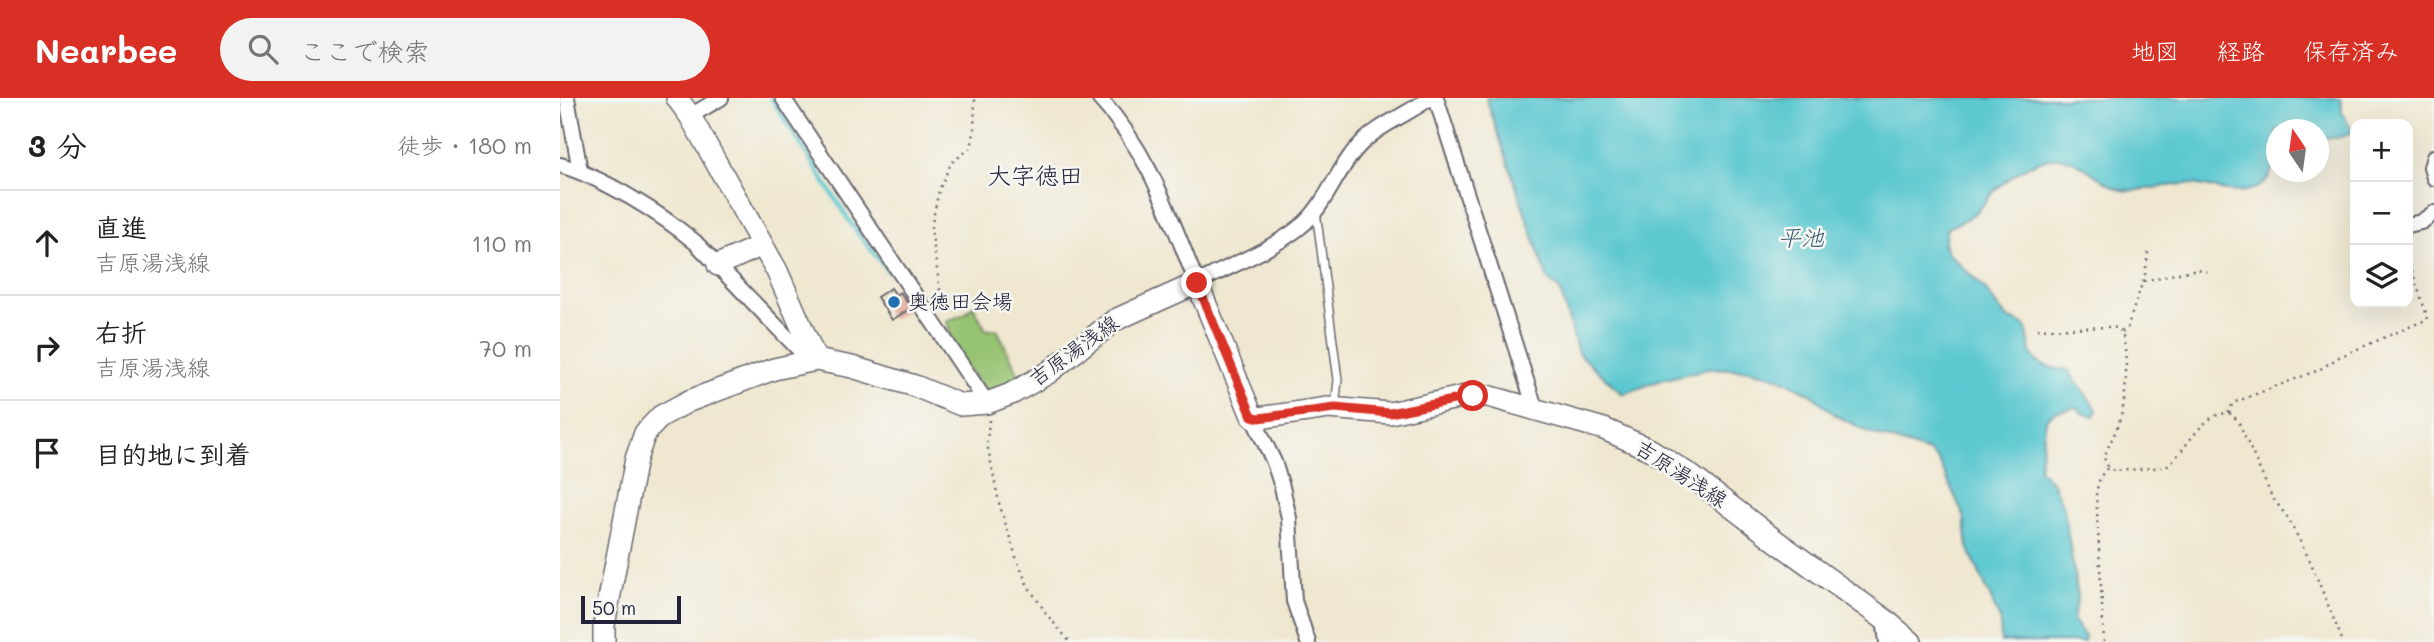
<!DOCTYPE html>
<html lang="ja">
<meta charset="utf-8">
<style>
body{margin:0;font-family:Mali,"Klee One",sans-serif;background:#f2f2f2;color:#222}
.controls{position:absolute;right:21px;top:21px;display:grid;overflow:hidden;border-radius:14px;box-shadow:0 7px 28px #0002}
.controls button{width:63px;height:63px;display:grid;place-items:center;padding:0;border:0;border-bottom:2px solid #e0e0e0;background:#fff;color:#222;font:35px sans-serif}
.compass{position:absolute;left:1706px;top:21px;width:63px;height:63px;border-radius:50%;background:#fff;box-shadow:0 7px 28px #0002;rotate:347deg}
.scale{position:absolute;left:21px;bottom:18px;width:100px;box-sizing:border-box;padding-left:7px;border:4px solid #22223b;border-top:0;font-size:19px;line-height:24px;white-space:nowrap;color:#22223b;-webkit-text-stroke:5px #f6f6f2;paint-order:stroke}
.stop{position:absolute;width:21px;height:21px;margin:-16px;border:5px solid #d93025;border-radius:50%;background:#fff}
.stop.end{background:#d93025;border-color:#fff;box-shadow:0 2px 7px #0008}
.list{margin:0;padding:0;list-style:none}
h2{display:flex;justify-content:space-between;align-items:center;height:91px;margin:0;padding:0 28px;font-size:30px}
h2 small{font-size:23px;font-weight:400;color:#767676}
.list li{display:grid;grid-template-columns:46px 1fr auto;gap:21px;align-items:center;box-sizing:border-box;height:105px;padding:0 28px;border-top:2px solid #e0e0e0}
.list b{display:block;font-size:26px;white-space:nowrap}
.list p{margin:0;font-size:23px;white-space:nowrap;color:#767676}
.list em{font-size:23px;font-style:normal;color:#767676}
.icon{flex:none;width:38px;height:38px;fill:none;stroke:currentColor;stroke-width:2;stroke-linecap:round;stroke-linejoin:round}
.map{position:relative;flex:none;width:1874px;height:544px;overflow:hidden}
header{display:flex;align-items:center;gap:42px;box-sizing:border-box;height:98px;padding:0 35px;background:#d93025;color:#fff}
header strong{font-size:33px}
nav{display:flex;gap:38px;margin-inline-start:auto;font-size:24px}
.search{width:490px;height:63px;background:#f2f2f2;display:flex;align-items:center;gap:18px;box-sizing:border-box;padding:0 24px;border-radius:38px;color:#767676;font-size:26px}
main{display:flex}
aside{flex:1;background:#fff}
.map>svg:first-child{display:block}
.green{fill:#96c371;stroke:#5c7256;stroke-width:2}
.water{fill:#5bc8d0;stroke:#3e7586;stroke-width:2}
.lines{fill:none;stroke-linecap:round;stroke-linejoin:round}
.stream{stroke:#5bc8d0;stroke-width:4.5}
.building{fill:#e1ab9b}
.lane-casing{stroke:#6a676f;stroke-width:10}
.street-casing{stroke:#6a676f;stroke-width:18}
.secondary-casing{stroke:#6a676f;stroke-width:24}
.path{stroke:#6a676f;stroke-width:2.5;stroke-dasharray:2 5;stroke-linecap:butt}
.lane{stroke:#fff;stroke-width:7}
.street{stroke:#fff;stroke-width:14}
.secondary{stroke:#fff;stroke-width:21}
.route{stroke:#d93025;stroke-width:9}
.poi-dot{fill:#1f6fb2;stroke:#f6f6f2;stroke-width:2.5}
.labels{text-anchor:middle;stroke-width:5;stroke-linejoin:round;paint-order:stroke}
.poi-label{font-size:21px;fill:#22223b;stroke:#f6f6f2;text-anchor:start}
.street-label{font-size:21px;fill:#22223b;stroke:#f6f6f2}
.water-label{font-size:23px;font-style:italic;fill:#365c6f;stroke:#f6f6f2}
.quarter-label{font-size:24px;fill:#22223b;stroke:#f6f6f2}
</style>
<header>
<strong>Nearbee</strong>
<div class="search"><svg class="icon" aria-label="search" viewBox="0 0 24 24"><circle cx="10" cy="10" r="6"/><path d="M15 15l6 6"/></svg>ここで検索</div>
<nav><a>地図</a><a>経路</a><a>保存済み</a></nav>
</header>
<main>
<aside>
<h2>3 分<small>徒歩 · 180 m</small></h2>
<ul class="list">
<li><svg class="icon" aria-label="ahead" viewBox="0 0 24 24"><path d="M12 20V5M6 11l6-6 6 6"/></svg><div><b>直進</b><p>吉原湯浅線</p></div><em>110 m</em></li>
<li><svg class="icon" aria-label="right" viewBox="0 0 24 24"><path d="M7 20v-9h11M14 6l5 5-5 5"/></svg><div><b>右折</b><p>吉原湯浅線</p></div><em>70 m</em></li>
<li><svg class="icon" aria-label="arrive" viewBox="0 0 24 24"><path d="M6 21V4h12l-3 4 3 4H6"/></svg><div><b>目的地に到着</b></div></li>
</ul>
</aside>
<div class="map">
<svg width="1874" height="544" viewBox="0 0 1874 544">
<rect width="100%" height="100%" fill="#f6f6f2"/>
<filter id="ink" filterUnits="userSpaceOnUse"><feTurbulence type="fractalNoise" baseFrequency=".0143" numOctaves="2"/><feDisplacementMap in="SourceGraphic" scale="14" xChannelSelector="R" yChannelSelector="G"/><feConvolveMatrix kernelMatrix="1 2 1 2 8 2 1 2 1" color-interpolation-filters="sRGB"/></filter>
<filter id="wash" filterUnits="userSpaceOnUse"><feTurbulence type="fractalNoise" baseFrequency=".00686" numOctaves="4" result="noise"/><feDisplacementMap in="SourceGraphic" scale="28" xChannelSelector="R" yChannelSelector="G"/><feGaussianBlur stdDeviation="1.57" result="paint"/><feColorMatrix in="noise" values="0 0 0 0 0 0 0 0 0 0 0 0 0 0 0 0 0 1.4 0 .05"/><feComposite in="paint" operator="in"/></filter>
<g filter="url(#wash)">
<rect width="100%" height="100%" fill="#efe7cf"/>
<path class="green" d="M413 208 426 232 437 231 461 282 426 296 393 249 387 223 405 216Z"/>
<path class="water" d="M926 0H1781L1782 15 1793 34C1781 41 1772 41 1759 39L1758 32H1716C1716 69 1714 98 1667 93 1653 91 1640 85 1626 86 1611 86 1573 95 1562 92 1535 84 1517 52 1486 61 1466 67 1447 81 1432 95 1426 102 1422 110 1415 115 1406 122 1396 126 1387 130L1384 146 1388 155 1425 191 1436 207 1448 220 1466 228C1472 262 1470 268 1508 272L1537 312 1534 318 1523 316 1517 309 1494 314 1486 322 1479 371 1493 386 1504 411 1518 499 1513 521 1525 539 1524 544H1441L1440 521 1408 449 1404 418 1379 363 1369 354 1311 335 1275 317 1251 296 1220 280 1190 272 1151 270 1101 282 1063 296 1018 255 1000 192 988 182Z"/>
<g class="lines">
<path class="stream" d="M211 0 294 130 329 174"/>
</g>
<g id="blocks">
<path class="building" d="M331 190 336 197 340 194 351 210 332 222 317 199Z"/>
</g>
</g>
<g filter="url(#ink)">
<use href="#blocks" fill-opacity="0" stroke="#6a676f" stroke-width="2"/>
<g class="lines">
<g class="lane-casing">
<path id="lane" d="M756 113 778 282 775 309"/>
</g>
<g class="street-casing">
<path id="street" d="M7 0 20 73
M223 0 427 305
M539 0C590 55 609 117 637 185 669 168 711 152 740 129 765 109 775 75 796 51 817 27 845 18 870 0
M876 0 975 310
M130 18 161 0
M1874 59 1871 69 1874 80
M0 67C44 80 100 115 135 144L250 263
M1848 127 1861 124 1874 115
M692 318 714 364 722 389 729 420 734 503 748 544
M1324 521 1327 544"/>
</g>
<g class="secondary-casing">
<path id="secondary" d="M117 0 130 18 217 173 256 262
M158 167 202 147
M44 544V527L76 361 85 335 101 318 129 303 214 271 256 262 292 269 355 288 401 307 427 305 451 296 488 275 555 222 637 185 692 318 699 320 768 310 830 315 906 298H928L1044 331 1091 352 1130 377 1216 443 1324 521 1351 544"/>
</g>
<path class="path" d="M1584 183 1637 171 1649 174
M383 213 371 130 379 92 391 65 411 50 414 35 415 0
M1477 231 1551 229 1558 230 1562 235C1568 255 1567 298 1561 318 1557 333 1549 345 1544 360L1548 369 1555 373 1605 369C1626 356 1642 310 1672 316L1679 325 1712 399 1728 420 1751 465 1783 544
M1562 235 1567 230 1585 177 1588 154
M1668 315 1673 305 1678 303 1759 272 1779 259 1868 221 1848 161
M429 322 427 345 439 405 457 462 468 488 488 518 510 544
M1544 544 1536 395 1540 379 1548 369"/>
<use href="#lane" class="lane"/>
<use href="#street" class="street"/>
<use href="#secondary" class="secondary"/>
</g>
</g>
<g class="lines" filter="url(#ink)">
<path class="route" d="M637 185 692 318 699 320 775 310 830 315 913 298"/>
</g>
<circle class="poi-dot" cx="334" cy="204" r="7"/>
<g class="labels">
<g class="poi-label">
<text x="348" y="211">奥徳田会場</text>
</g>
<g class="street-label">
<text transform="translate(514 253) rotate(-36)" y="7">吉原湯浅線</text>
<text transform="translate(1121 376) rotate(33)" y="7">吉原湯浅線</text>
</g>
<g class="water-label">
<text x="1241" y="148">平池</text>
</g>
<g class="quarter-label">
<text x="475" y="86">大字徳田</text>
</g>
</g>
</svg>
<div class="controls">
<button>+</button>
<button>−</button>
<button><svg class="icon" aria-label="layers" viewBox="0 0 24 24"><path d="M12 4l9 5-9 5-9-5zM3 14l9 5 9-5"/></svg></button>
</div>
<svg class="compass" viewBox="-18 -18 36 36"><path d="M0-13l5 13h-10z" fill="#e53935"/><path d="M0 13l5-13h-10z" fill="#767676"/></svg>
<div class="scale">50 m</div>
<div class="stop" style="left:913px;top:298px"></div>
<div class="stop end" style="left:637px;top:185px"></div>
</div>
</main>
